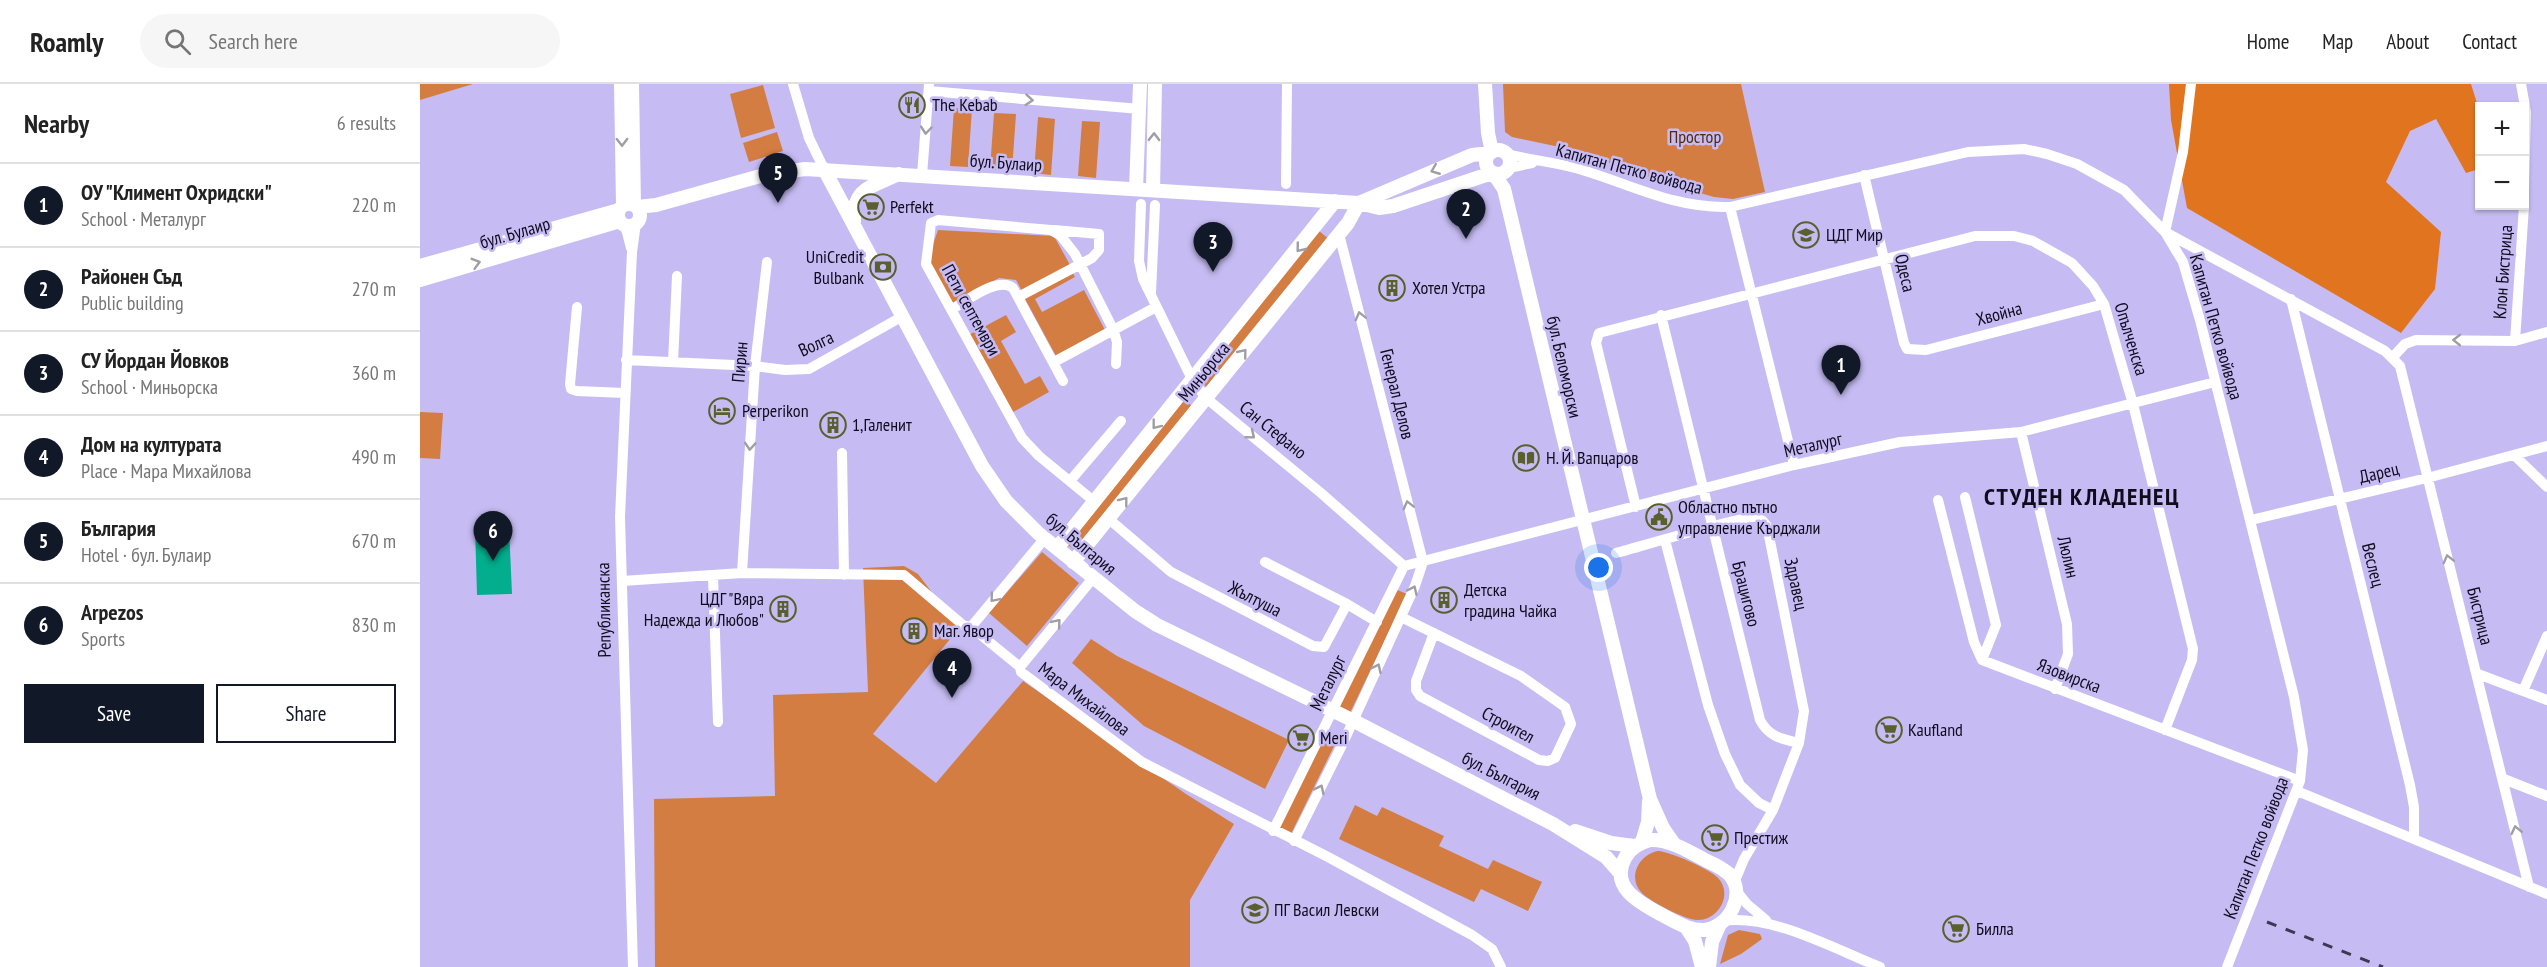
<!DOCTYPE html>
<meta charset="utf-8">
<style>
body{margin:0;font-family:"PT Sans Narrow",sans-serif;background:#f6f6f6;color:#222}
.controls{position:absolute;right:18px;top:18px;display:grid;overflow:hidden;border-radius:0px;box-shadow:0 2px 4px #0004}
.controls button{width:54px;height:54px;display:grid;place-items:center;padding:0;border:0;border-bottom:2px solid #e0e0e0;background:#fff;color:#222;font:30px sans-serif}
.you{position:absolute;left:1179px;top:484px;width:21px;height:21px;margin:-15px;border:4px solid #fff;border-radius:50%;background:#1a73e8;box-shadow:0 0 0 9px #1a73e833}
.badge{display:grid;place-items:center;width:39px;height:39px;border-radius:50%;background:#111827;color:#fff;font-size:20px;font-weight:700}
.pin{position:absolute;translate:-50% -50px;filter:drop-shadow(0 2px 3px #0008)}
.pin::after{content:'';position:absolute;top:32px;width:21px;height:18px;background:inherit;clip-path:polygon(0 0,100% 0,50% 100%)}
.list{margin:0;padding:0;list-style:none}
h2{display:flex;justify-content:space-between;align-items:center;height:78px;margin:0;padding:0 24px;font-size:26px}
h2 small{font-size:20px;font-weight:400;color:#767676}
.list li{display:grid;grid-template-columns:39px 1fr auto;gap:18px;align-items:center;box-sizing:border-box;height:84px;padding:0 24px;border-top:2px solid #e0e0e0}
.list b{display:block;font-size:22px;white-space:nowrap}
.list p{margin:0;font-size:20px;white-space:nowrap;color:#767676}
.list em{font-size:20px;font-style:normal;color:#767676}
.actions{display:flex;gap:12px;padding:18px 24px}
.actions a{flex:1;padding:14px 0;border:2px solid #111827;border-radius:0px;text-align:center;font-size:21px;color:#111827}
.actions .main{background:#111827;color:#fff}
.icon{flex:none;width:33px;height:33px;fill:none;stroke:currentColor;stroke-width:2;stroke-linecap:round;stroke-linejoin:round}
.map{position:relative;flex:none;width:2127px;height:883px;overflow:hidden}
header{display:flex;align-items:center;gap:36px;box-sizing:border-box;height:84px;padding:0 30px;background:#fff;border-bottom:2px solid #e0e0e0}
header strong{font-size:28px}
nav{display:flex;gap:33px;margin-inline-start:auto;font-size:21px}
.search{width:420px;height:54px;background:#f6f6f6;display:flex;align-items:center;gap:15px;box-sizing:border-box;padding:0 21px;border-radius:33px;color:#767676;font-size:22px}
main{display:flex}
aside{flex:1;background:#fff}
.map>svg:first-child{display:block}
.green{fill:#d37d42}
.forest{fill:#e1751f}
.water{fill:#02ae8d}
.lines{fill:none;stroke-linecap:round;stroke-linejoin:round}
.minor{stroke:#fff;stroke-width:10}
.major{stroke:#fff;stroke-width:14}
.rail{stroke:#3e3854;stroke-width:3;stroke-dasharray:10 10;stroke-linecap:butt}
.oneway{stroke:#9f9ea5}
.labels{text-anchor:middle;stroke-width:5;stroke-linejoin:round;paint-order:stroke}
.poi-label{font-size:18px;fill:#100c1e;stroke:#c6bcf3;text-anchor:start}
.park-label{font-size:18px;fill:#552a0a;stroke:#c6bcf3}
.street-label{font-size:18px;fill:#100c1e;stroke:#c6bcf3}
.district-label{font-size:24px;font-weight:bold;letter-spacing:1.5px;fill:#100c1e;stroke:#c6bcf3}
</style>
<header>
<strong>Roamly</strong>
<div class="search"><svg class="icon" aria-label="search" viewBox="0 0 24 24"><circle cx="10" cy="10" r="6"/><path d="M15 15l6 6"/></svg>Search here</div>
<nav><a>Home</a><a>Map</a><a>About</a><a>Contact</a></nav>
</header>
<main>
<aside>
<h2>Nearby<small>6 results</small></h2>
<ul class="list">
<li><span class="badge">1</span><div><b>ОУ &quot;Климент Охридски&quot;</b><p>School · Металург</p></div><em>220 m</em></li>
<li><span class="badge">2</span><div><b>Районен Съд</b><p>Public building</p></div><em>270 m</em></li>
<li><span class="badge">3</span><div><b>СУ Йордан Йовков</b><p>School · Миньорска</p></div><em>360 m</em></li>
<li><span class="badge">4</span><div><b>Дом на културата</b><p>Place · Мара Михайлова</p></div><em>490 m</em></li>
<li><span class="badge">5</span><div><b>България</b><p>Hotel · бул. Булаир</p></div><em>670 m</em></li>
<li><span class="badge">6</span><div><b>Arpezos</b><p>Sports</p></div><em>830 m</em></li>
</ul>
<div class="actions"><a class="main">Save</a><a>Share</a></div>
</aside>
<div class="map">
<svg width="2127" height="883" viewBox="0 0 2127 883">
<rect width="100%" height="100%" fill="#c6bcf3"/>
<path class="green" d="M0 0H53L0 16Z
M1083 0H1321L1345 108 1313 115 1294 113 1252 101 1149 65 1092 53 1085 48Z
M343 1 355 44 321 54 310 10Z
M534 24 552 25 548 83 530 82Z
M574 29 596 30 592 87 570 85Z
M618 33 635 35 631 91 614 89Z
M662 37 680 38 676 94 658 92Z
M357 48 363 67 329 78 323 59Z
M518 146 634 152 650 181 602 207 596 196 579 194 532 220 508 175Z
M899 147 910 156 788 304 777 295Z
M652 188 655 193 615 215 622 228 664 206 685 246 636 272 604 213Z
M586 231 596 248 581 257 605 300 620 292 629 308 586 332 543 254Z
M764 316 772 322 656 467 648 461Z
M0 328 23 329 20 375 0 374Z
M622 468 659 499 607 562 569 529Z
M484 482 498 490 539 544 453 650 516 699 603 597 766 710 814 740 770 816V883H235L234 715 355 712 353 611 448 608 443 484Z
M975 505 987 510 929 631 918 625Z
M671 555 697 572 869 656 845 705 724 642 652 579Z
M907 646 919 652 870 752 858 746Z
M935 721 957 732 962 723 1024 752 1019 762 1068 785 1073 776 1122 798 1108 827 1061 805 1054 818 919 755Z
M1238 767C1251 768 1287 784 1297 793 1314 809 1299 836 1278 836 1268 837 1228 817 1221 808 1207 792 1220 770 1238 767Z
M1319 846 1340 850 1342 855 1321 870 1300 880 1308 851Z"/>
<path class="forest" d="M1749 0H2051L2057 19 2061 22 2059 85 2046 89 2016 35 1990 47 1966 98 2021 148 2015 205 1981 249 1767 124 1751 36Z"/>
<path class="water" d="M55 443H89L92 510 57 511Z"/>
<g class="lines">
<path class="minor" d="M373 0 389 54 404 85
M1771 0 1763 68 1745 148 1965 267 1980 282 2109 803
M2101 0 2106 28 2104 107
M509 7 720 25
M1087 70C1110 76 1135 78 1159 85 1210 100 1255 125 1310 123L1548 68 1604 65 1627 70 1657 80 1704 106 1745 148 1763 178 1780 236 1874 613 1883 666 1880 697 1807 883
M1089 84 1112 79
M502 91 509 0
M1444 91 1484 259 1487 265 1506 266 1684 220
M866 100 867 0
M721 120 719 177 723 195 772 295 786 314 901 409 984 482
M1310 123 1374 381
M205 141 211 164
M731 209 735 121
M598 213 672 174 679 166V150L634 146
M1871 215 1990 701 1994 723V755
M157 223 150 300 151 305 157 307 205 309
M532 225C547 217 577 192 593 204L643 297
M2095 257 2104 122
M1973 273 1985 260 1996 256 2095 257 2127 248
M206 276 335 282 365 286 389 285 483 232
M253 278 257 192
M634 278 736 223
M1601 348 1647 540 1648 570 1635 605
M422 369 424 491
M2094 371 2127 403
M650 397 701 337
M1545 413 1576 541 1562 576
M1518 416 1554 558 1562 576 1880 697
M675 418 619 372 602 354 506 180 511 139 518 136 631 146 641 152 655 170 693 245 697 258 696 280
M1216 423 1176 259 1179 249 1555 152H1594L1613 157 1652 179 1673 202 1684 220 1713 320 1773 565 1772 576 1745 646
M690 436 751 488 893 562 904 563 927 520 957 538
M1831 436 2007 394 2127 362
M1245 456 1288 621 1305 670 1320 701 1339 719 1353 726
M1196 469C1215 464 1326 431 1336 433 1341 434 1344 438 1347 442L1384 627 1379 659C1362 655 1349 653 1340 636 1307 501 1273 366 1241 231
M845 478 927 520
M984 482 1374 381 1480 358 1601 348 1795 298
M322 489 335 282 347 178
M293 492 298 638
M202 497 322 489 484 491 543 541 551 543 600 583 601 588 722 678 908 773 1052 851 1072 865 1081 883
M981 533 1101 592 1145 623 1151 640 1135 674 1128 677 1119 676 1000 612 996 606V597L1014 549
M551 543 625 454
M600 583 673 494
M2058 590 2127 616
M2103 607 2127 552
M2084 695 2127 712
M1877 707 2127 810
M853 747 984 482
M874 757 923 659 995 502 1003 478 919 150
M1314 799 1324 775 1353 726 1379 659
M1315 805 1327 820 1346 836
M1303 837C1353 830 1414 865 1460 883
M213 883 200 433 212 168 216 139"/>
<path class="major" d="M201 0 203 121
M212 0 214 121
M1065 0 1068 49 1072 68
M1066 78a12 12 0 1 1 24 0a12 12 0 1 1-24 0Z
M404 85 562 382 586 417 618 449 715 527 737 541 932 636 1133 740 1186 773 1201 790
M1074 90 1084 105 1230 715 1243 744 1254 760
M716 105 720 0
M733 106 735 0
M939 119 1052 71 1070 69
M198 131a11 11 0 1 1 22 0a11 11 0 1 1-22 0Z
M217 123 236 121 344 91 385 85 939 119 959 124 973 122 1072 89
M434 138C432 103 452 103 479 90
M0 182 199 126
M0 196 200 137
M637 464 915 117
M653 478 928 139 939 119
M1155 747 1191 759 1214 762
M1230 756C1251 755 1271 769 1289 778 1296 781 1303 785 1309 790 1327 810 1309 843 1285 846 1270 847 1258 839 1246 833 1224 821 1188 805 1205 774 1210 764 1219 759 1230 756Z
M1222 758 1228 738 1229 717
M1266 843 1275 857 1282 883
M1289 883 1292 858 1300 840"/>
<path class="rail" d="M1847 838 1963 883"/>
</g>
<defs><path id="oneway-chevron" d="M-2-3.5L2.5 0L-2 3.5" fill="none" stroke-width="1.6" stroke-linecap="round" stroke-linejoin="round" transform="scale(1.5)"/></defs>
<g class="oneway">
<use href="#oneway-chevron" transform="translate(609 16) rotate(5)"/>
<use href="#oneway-chevron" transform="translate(506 46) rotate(95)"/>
<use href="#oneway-chevron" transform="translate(734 53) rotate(-89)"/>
<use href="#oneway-chevron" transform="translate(202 58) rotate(89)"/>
<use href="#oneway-chevron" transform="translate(1015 86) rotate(158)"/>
<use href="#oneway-chevron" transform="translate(880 164) rotate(129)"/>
<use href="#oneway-chevron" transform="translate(56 179) rotate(-16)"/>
<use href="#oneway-chevron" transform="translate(940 232) rotate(-104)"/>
<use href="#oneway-chevron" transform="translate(2037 256) rotate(-179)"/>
<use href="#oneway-chevron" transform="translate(823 269) rotate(-51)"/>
<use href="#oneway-chevron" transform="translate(736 341) rotate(128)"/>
<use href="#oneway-chevron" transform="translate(831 351) rotate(39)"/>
<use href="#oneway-chevron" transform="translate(330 362) rotate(94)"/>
<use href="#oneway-chevron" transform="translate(704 417) rotate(-52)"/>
<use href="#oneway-chevron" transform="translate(988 421) rotate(-104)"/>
<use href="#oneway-chevron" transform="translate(2028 475) rotate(-104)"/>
<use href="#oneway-chevron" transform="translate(993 506) rotate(-65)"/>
<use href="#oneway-chevron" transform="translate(574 514) rotate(130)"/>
<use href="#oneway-chevron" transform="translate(637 539) rotate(-50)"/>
<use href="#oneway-chevron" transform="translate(957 584) rotate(-65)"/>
<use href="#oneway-chevron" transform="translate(900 705) rotate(-64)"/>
<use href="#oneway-chevron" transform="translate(2096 746) rotate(-103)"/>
</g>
<defs>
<g id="restaurant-ring" transform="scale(1.35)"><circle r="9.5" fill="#c6bcf3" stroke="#5b5f2d" stroke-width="1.5"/><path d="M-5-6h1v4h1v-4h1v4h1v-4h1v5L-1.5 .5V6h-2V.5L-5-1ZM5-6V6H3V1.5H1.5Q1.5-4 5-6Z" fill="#5b5f2d"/></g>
<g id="supermarket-ring" transform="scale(1.35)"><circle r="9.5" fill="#c6bcf3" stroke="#5b5f2d" stroke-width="1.5"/><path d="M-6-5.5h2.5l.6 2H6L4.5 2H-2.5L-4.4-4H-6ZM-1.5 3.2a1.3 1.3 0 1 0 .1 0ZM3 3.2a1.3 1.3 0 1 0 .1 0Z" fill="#5b5f2d"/></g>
<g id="school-ring" transform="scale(1.35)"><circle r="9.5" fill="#c6bcf3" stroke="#5b5f2d" stroke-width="1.5"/><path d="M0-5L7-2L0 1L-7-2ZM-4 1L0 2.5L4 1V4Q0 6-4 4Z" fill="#5b5f2d"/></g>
<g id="bank-ring" transform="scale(1.35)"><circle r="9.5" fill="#c6bcf3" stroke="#5b5f2d" stroke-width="1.5"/><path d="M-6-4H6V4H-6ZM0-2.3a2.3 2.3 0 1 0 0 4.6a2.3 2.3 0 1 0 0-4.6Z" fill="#5b5f2d"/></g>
<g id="building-ring" transform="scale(1.35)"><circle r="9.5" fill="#c6bcf3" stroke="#5b5f2d" stroke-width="1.5"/><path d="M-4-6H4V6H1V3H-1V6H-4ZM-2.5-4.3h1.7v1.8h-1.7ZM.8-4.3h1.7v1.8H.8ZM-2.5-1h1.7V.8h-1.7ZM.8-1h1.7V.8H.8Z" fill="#5b5f2d"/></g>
<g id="hotel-ring" transform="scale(1.35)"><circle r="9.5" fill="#c6bcf3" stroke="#5b5f2d" stroke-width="1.5"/><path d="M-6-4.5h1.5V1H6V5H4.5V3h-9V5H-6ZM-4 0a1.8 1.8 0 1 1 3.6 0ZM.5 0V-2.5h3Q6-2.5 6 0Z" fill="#5b5f2d"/></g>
<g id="library-ring" transform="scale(1.35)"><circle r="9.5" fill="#c6bcf3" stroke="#5b5f2d" stroke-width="1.5"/><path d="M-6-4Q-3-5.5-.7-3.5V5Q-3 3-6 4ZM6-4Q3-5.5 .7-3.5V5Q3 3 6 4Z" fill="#5b5f2d"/></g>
<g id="civic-ring" transform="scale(1.35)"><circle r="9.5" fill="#c6bcf3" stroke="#5b5f2d" stroke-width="1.5"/><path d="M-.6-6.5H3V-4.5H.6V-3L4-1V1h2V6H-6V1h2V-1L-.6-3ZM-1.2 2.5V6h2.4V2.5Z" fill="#5b5f2d"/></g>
</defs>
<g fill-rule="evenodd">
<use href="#restaurant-ring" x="492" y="21"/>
<use href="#supermarket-ring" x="451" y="123"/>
<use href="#school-ring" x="1386" y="151"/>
<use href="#bank-ring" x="463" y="183"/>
<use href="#building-ring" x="972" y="204"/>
<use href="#hotel-ring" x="302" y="327"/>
<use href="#building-ring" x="413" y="341"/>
<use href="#library-ring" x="1106" y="374"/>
<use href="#civic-ring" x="1239" y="433"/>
<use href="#building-ring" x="1024" y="516"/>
<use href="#building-ring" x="363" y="525"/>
<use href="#building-ring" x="494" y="547"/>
<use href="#supermarket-ring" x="1469" y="646"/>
<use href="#supermarket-ring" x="881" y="654"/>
<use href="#supermarket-ring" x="1295" y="754"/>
<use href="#school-ring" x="835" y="826"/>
<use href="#supermarket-ring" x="1536" y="845"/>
</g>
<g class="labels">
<g class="poi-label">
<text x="512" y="27">The Kebab</text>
<text x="470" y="129">Perfekt</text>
<text x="1406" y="157">ЦДГ Мир</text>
<text x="444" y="179" text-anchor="end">UniCredit<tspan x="444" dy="21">Bulbank</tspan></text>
<text x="992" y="210">Хотел Устра</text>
<text x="322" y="333">Perperikon</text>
<text x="432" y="347">1,Галенит</text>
<text x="1126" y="380">Н. Й. Вапцаров</text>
<text x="1258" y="429">Областно пътно<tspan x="1258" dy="21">управление Кърджали</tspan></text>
<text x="1044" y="512">Детска<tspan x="1044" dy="21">градина Чайка</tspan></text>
<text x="344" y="521" text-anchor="end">ЦДГ "Вяра<tspan x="344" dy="21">Надежда и Любов"</tspan></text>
<text x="514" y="553">Маг. Явор</text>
<text x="1488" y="652">Kaufland</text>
<text x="900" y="660">Meri</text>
<text x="1314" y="760">Престиж</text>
<text x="854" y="832">ПГ Васил Левски</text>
<text x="1556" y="851">Билла</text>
</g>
<g class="park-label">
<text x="1275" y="59">Простор</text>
</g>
<g class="street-label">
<text transform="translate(586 79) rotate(4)" y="6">бул. Булаир</text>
<text transform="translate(1209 85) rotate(15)" y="6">Капитан Петко войвода</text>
<text transform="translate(95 149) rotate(-16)" y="6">бул. Булаир</text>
<text transform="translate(2083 188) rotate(-86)" y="6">Клон Бистрица</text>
<text transform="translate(1485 189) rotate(77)" y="6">Одеса</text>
<text transform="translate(551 226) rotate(61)" y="6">Пети септември</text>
<text transform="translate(1579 230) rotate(-15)" y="6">Хвойна</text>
<text transform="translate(1796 243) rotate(74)" y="6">Капитан Петко войвода</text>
<text transform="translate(1711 255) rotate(73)" y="6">Опълченска</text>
<text transform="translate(396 260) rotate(-25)" y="6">Волга</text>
<text transform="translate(320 278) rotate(-85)" y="6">Пирин</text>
<text transform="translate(1144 283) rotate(77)" y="6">бул. Беломорски</text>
<text transform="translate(784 288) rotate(-51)" y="6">Миньорска</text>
<text transform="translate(977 310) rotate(76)" y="6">Генерал Делов</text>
<text transform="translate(853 346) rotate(39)" y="6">Сан Стефано</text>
<text transform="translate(1393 361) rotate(-13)" y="6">Металург</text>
<text transform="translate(1959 389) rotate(-13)" y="6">Дарец</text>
<text transform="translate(661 460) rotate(40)" y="6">бул. България</text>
<text transform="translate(1648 473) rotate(77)" y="6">Люлин</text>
<text transform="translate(1953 481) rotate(76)" y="6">Веслец</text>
<text transform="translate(1376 500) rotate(78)" y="6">Здравец</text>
<text transform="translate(1326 510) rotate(76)" y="6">Брацигово</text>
<text transform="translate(835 515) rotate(27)" y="6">Жълтуша</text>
<text transform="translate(184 526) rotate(-91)" y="6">Републиканска</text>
<text transform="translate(2060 532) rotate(76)" y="6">Бистрица</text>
<text transform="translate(1649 592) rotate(21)" y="6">Язовирска</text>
<text transform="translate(908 599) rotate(-64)" y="6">Металург</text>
<text transform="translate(664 615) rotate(37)" y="6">Мара Михайлова</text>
<text transform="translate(1088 641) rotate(28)" y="6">Строител</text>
<text transform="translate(1081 692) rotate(27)" y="6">бул. България</text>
<text transform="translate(1836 764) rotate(-69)" y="6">Капитан Петко войвода</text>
</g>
<g class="district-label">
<text x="1662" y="421">СТУДЕН КЛАДЕНЕЦ</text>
</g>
</g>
</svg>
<div class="controls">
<button>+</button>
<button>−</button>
</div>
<div class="you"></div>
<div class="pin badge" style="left:1421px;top:311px">1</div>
<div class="pin badge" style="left:1046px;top:155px">2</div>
<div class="pin badge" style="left:793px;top:188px">3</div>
<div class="pin badge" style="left:532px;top:614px">4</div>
<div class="pin badge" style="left:358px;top:119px">5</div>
<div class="pin badge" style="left:73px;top:477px">6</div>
</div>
</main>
